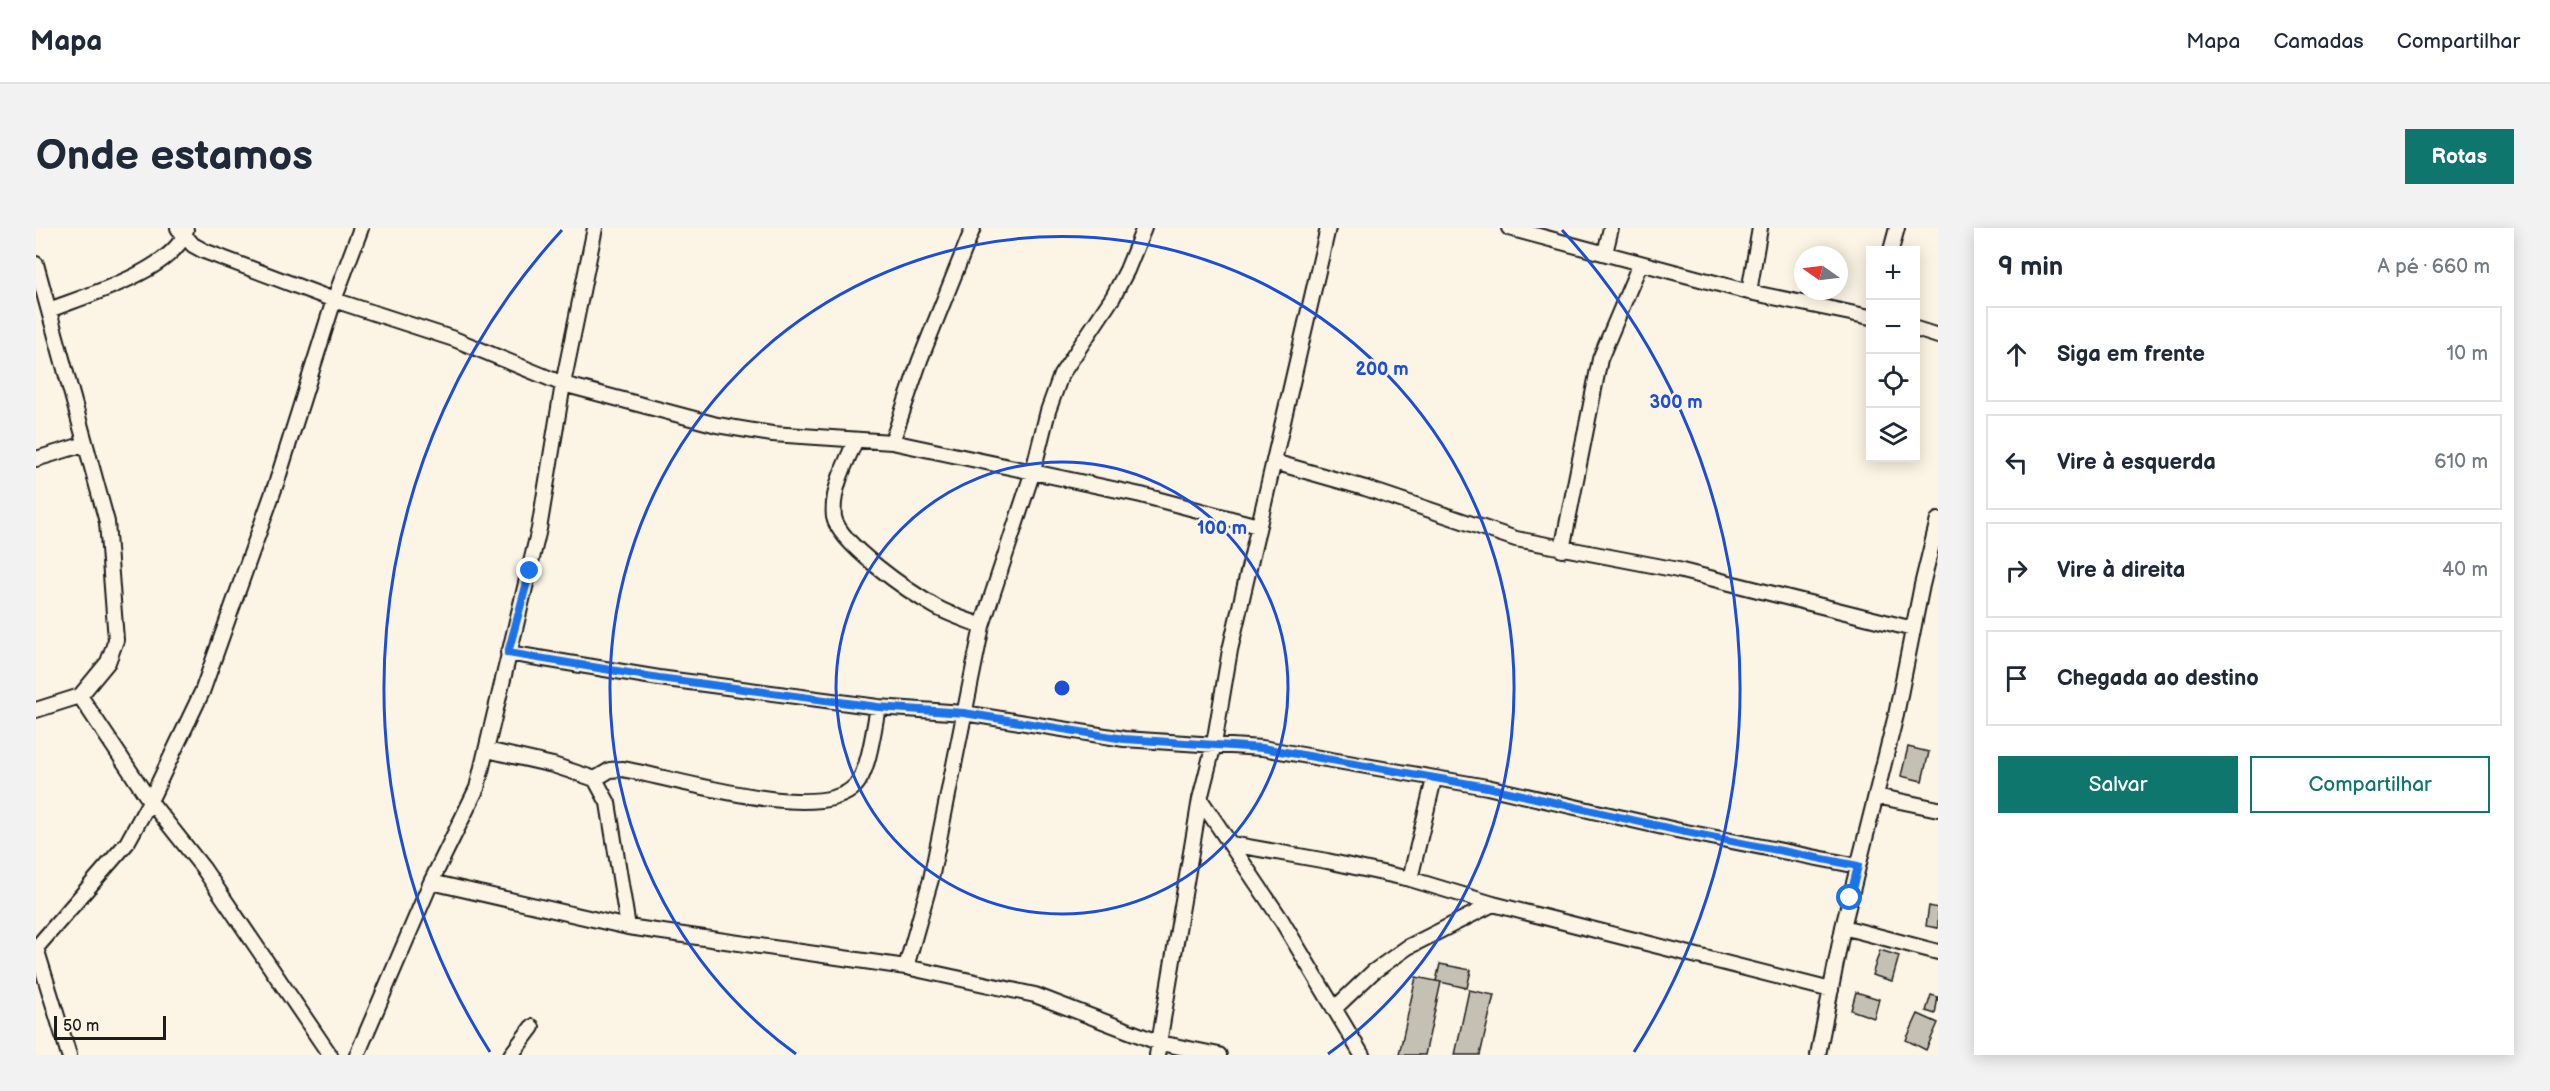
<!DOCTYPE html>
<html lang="pt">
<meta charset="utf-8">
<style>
body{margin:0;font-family:"Balsamiq Sans",sans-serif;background:#f2f2f3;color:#1f2937}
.controls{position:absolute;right:18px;top:18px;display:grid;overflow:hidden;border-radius:0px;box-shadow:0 3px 15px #0003}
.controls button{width:54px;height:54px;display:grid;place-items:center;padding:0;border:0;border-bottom:2px solid #e0e1e3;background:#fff;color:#1f2937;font:30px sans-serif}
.compass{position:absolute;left:1758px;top:18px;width:54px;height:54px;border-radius:50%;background:#fff;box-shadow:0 3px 15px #0003;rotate:284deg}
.scale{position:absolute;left:18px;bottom:15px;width:112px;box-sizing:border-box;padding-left:6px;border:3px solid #1c1c1c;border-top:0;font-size:16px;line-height:21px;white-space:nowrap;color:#1c1c1c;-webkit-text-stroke:4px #fcf5e5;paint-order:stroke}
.stop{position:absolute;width:18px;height:18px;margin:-14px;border:4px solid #1a73e8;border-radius:50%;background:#fff}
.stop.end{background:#1a73e8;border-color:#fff;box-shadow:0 2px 6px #0008}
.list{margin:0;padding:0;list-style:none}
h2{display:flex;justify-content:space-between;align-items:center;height:78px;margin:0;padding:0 24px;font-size:26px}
h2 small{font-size:20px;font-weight:400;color:#747a83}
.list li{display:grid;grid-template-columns:39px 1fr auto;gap:18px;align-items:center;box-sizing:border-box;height:96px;margin:0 12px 12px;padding:0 12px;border:2px solid #e0e1e3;border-radius:0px}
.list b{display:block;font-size:22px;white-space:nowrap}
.list em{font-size:20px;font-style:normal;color:#747a83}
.actions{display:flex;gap:12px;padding:18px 24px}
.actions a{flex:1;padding:14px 0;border:2px solid #0f766e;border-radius:0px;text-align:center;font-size:21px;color:#0f766e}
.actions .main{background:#0f766e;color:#fff}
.icon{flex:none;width:33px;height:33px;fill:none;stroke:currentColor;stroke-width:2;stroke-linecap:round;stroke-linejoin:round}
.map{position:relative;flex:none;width:1902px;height:827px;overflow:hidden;border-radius:0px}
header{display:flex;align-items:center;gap:36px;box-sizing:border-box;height:84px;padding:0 30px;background:#fff;border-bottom:2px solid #e0e1e3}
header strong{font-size:28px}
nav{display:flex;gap:33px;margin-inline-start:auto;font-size:21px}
.intro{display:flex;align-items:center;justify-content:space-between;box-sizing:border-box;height:144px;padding:0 36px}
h1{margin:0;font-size:42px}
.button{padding:15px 27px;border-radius:0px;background:#0f766e;color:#fff;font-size:21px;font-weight:700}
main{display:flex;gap:36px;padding:0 36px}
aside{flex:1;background:#fff;border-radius:0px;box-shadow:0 3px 15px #0003}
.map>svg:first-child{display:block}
.building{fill:#c4c0b3;stroke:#1c1c1c;stroke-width:1.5}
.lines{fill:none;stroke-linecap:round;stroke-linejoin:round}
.minor-casing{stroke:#1c1c1c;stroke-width:18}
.minor{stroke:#fcf5e5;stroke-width:14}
.route{stroke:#1a73e8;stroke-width:8}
.ring{fill:none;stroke:#1d4ed8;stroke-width:3}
.centre{fill:#1d4ed8;stroke:#fcf5e5;stroke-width:3}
.ring-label{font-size:18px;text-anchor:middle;font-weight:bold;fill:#1d4ed8;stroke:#fcf5e5;stroke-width:5;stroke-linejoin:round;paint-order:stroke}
</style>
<header>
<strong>Mapa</strong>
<nav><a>Mapa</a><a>Camadas</a><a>Compartilhar</a></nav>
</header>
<div class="intro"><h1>Onde estamos</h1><a class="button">Rotas</a></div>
<main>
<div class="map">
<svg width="1902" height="827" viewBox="0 0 1902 827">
<rect width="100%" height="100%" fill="#fcf5e5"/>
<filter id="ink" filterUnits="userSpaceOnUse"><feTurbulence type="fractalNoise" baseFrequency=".0167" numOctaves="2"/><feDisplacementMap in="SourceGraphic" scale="12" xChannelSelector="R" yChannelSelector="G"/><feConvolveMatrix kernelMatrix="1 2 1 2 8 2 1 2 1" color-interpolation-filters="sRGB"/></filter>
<g filter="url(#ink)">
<path class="building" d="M1872 519 1893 524 1886 553 1865 548Z
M1893 678 1902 680V700L1890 698Z
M1844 722 1863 728 1856 753 1836 747Z
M1404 736 1435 742 1431 760 1400 753Z
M1380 749 1405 754 1389 827H1363Z
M1433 762 1458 767 1444 827H1419Z
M1820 764 1843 771 1838 790 1815 782Z
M1895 767 1902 769 1899 786 1890 783Z
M1882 786 1902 795 1890 822 1870 812Z"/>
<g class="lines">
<g class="minor-casing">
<path id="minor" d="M142 0 157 17 168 23 298 72 418 111 527 156 681 197 736 206 856 214 1105 267 1222 298
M1473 0 1713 64 1834 89
M1855 22 1861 0
M1569 25 1575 0
M0 36 71 294 80 412 72 434 44 468 0 482
M1713 64 1724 0
M13 82C49 68 139 42 150 2
M1880 101 1902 108
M819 214C809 236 795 264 798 289 803 316 875 365 900 379 914 387 931 392 946 398
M856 214 884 132 937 0
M0 231 49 216
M1238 234 1329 260 1480 311 1642 342 1877 401
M1526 322 1564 131 1604 36
M472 425 623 450 842 479 928 485 1088 511 1226 520 1451 559 1640 602 1822 638
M44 468 114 573 167 640 294 827
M451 522 517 537 559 551 572 575 592 699
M559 551 574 542 586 541C635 549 784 597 819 558 833 544 838 499 842 479
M1840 568 1902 581
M1164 571 1246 693 1326 827
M1195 616 1291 633 1374 651 1457 676 1795 762
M1374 651 1398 551
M395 654 592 699 870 739 999 767 1124 815 1183 827
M1807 699 1902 724
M0 720 91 615 114 573 166 464 241 253 298 72 325 0
M0 720 33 827
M870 739 895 651 946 398 997 243 1012 183 1025 147 1077 69 1091 42 1108 0
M1298 781 1337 744 1372 719 1457 676
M321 827 395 654 441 560 503 301 527 156 559 0
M475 827 496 799
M1121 827 1164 571 1178 516 1194 422 1292 0
M1782 827 1807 699 1860 487 1886 357 1902 292"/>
</g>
<use href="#minor" class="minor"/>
</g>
</g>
<g class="lines" filter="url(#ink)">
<path class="route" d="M494 343 472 425 623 450 842 479 928 485 1088 511 1226 520 1451 559 1640 602 1822 638 1814 670"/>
</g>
<g class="ring">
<circle cx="1026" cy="460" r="226"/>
<path d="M760 826A452 452 0 1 1 1292 826"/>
<path d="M454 824A678 678 0 0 1 526 2M1526 2A678 678 0 0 1 1598 824"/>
</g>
<circle cx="1026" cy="460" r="9" class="centre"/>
<g class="ring-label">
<text x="1346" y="147">200 m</text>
<text x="1640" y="180">300 m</text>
<text x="1186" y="306">100 m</text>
</g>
</svg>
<div class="controls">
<button>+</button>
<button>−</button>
<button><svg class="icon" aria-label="locate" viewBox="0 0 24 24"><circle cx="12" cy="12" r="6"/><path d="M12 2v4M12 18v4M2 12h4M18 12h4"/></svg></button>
<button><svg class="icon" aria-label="layers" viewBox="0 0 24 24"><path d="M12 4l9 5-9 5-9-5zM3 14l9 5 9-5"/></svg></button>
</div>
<svg class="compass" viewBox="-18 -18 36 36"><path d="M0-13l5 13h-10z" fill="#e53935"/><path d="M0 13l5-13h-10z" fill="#747a83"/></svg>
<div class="scale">50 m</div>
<div class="stop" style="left:1814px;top:670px"></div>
<div class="stop end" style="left:494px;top:343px"></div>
</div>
<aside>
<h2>9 min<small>A pé · 660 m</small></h2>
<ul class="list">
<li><svg class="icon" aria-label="ahead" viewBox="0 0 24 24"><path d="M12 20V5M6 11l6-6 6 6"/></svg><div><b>Siga em frente</b></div><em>10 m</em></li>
<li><svg class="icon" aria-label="left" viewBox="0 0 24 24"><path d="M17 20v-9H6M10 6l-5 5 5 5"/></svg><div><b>Vire à esquerda</b></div><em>610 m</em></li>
<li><svg class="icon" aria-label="right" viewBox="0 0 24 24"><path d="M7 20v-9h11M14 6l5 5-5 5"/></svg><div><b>Vire à direita</b></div><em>40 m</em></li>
<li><svg class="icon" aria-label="arrive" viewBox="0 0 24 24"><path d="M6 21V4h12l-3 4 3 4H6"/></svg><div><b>Chegada ao destino</b></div></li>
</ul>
<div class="actions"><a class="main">Salvar</a><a>Compartilhar</a></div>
</aside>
</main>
